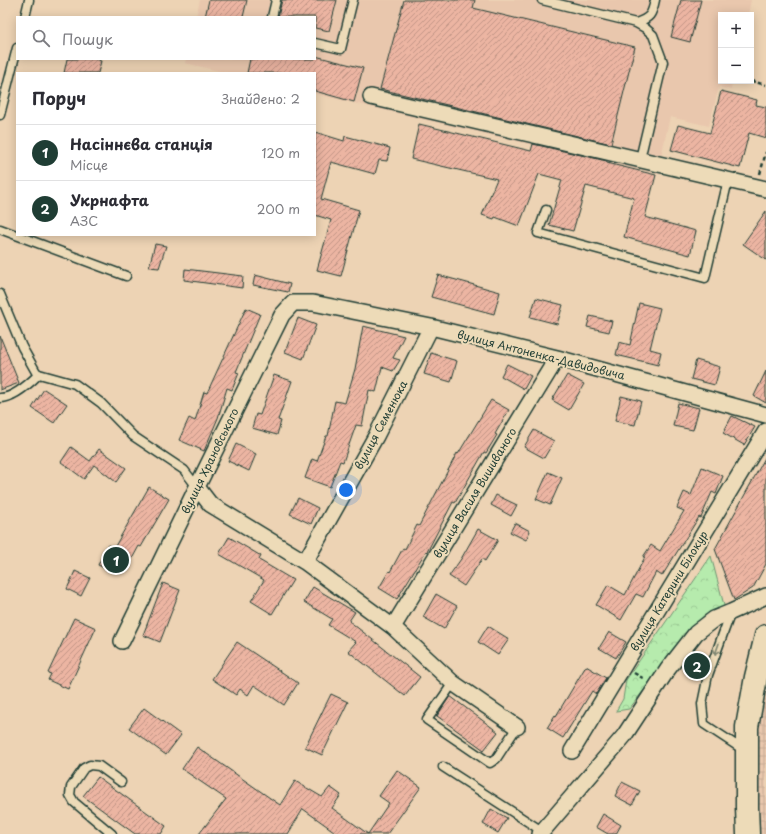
<!DOCTYPE html>
<html lang="uk">
<meta charset="utf-8">
<style>
body{margin:0;font-family:"Playpen Sans",sans-serif;background:#f2f2f3;color:#2b2b33}
.controls{position:absolute;right:12px;top:12px;display:grid;overflow:hidden;border-radius:0px;box-shadow:0 2px 10px #0003}
.controls button{width:36px;height:36px;display:grid;place-items:center;padding:0;border:0;border-bottom:1px solid #e1e1e2;background:#fff;color:#2b2b33;font:20px sans-serif}
.you{position:absolute;left:346px;top:490px;width:14px;height:14px;margin:-10px;border:3px solid #fff;border-radius:50%;background:#1a73e8;box-shadow:0 0 0 6px #1a73e833}
.badge{display:grid;place-items:center;width:26px;height:26px;border-radius:50%;background:#1f3d34;color:#fff;font-size:13px;font-weight:700}
.pin{position:absolute;translate:-50% -50%;border:2px solid #fff;box-shadow:0 1px 4px #0006}
.list{margin:0;padding:0;list-style:none}
h2{display:flex;justify-content:space-between;align-items:center;height:52px;margin:0;padding:0 16px;font-size:17px}
h2 small{font-size:13px;font-weight:400;color:#7c7c81}
.list li{display:grid;grid-template-columns:26px 1fr auto;gap:12px;align-items:center;box-sizing:border-box;height:56px;padding:0 16px;border-top:1px solid #e1e1e2}
.list b{display:block;font-size:15px;white-space:nowrap}
.list p{margin:0;font-size:13px;white-space:nowrap;color:#7c7c81}
.list em{font-size:13px;font-style:normal;color:#7c7c81}
.icon{flex:none;width:22px;height:22px;fill:none;stroke:currentColor;stroke-width:2;stroke-linecap:round;stroke-linejoin:round}
.map{position:relative;flex:none;width:766px;height:834px;overflow:hidden}
.search{position:absolute;background:#fff;box-shadow:0 2px 10px #0003;left:16px;top:16px;width:300px;height:44px;display:flex;align-items:center;gap:10px;box-sizing:border-box;padding:0 14px;border-radius:0px;color:#7c7c81;font-size:15px}
.panel{position:absolute;background:#fff;box-shadow:0 2px 10px #0003;left:16px;top:72px;width:300px;height:164px;border-radius:0px}
.map>svg:first-child{display:block}
.built{fill:#e9c7ad}
.industrial{fill:url(#industrial-grid)}
.forest{fill:url(#forest-crowns);stroke:#6a9470}
.building{fill:url(#building-hatch);stroke:#1f3d34}
.lines{fill:none;stroke-linecap:round;stroke-linejoin:round}
.service-casing{stroke:#1f3d34;stroke-width:11}
.minor-casing{stroke:#1f3d34;stroke-width:18}
.primary-casing{stroke:#1f3d34;stroke-width:25}
.path{stroke:#1f3d34;stroke-width:2.5;stroke-dasharray:4 3;stroke-linecap:butt}
.service{stroke:#eddbb8;stroke-width:8}
.minor{stroke:#eddbb8;stroke-width:15}
.primary{stroke:#eddbb8;stroke-width:22}
.oneway{stroke:#7c846f}
.labels{text-anchor:middle;stroke-width:4;stroke-linejoin:round;paint-order:stroke}
.street-label{font-size:11px;fill:#1f3d34;stroke:#eddbb8}
</style>
<div class="map">
<svg width="766" height="834" viewBox="0 0 766 834">
<defs>
<pattern id="industrial-grid" width="8" height="8" patternUnits="userSpaceOnUse"><rect width="8" height="8" fill="#e9c7ad"/><path d="M0 4h8M4 0v8" fill="none" stroke="#c7ac95"/></pattern>
<pattern id="forest-crowns" width="20" height="18" patternUnits="userSpaceOnUse"><rect width="20" height="18" fill="#b6ebad"/><path d="M2 6a3 3 0 1 1 6 0M12 15a3 3 0 1 1 6 0" fill="none" stroke="#9cca95"/></pattern>
<pattern id="building-hatch" width="6" height="6" patternUnits="userSpaceOnUse"><rect width="6" height="6" fill="#ecb5a2"/><path d="M-1 1l2-2M0 6l6-6M5 7l2-2" fill="none" stroke="#bf9485"/></pattern>
</defs>
<rect width="100%" height="100%" fill="#edd3b4"/>
<filter id="ink" filterUnits="userSpaceOnUse"><feTurbulence type="fractalNoise" baseFrequency=".025" numOctaves="2"/><feDisplacementMap in="SourceGraphic" scale="8" xChannelSelector="R" yChannelSelector="G"/><feConvolveMatrix kernelMatrix="1 2 1 2 8 2 1 2 1" color-interpolation-filters="sRGB"/></filter>
<g filter="url(#ink)">
<path class="built" d="M200 0H751L748 15H721V81H732L731 90 719 87 709 126 670 117 657 174 315 94V73H227L185 63 186 59H315V17H196Z"/>
<path class="industrial" d="M766 668V834H755L754 727Z"/>
<path class="forest" d="M711 556 725 609 660 670 629 709 616 711 623 699 626 680Z"/>
<path class="building" d="M209 0H247L243 17H205Z
M282 0H337L329 31 315 28V17H278Z
M404 0H475L473 8 635 47 611 144 380 89Z
M681 0H701L690 42 671 37Z
M315 56 363 68 354 102 315 91V73H247L250 59H315Z
M67 59H94L101 61 98 73H64Z
M721 91 757 100 756 105 766 107V138L749 133 740 168 671 150 678 125 710 133Z
M419 124 531 151 533 144 607 161V163L656 175 645 217 696 231 690 255 624 237 634 198 586 186 573 231 549 225 562 180 539 174 519 226 495 217 494 219 482 215 497 179 411 159Z
M315 132 344 141 345 136 390 148 387 161 379 160 375 174 331 162 321 199 359 210 341 276 317 270 331 220 315 215Z
M766 211V260L743 244Z
M155 244 166 246 159 268 149 267Z
M185 269 243 276 242 288 184 280Z
M255 275 290 284 288 292 253 285Z
M438 275 500 292 494 314 431 297Z
M536 298 563 305 557 324 530 317Z
M639 303 660 308 650 349 661 352 658 365 616 355 619 342 630 345Z
M246 308 260 314 236 372 239 373 232 390 227 388 218 418 204 451 179 440 189 418 195 421 204 392 207 393Z
M590 316 612 321 609 332 587 327Z
M298 318 316 325 303 359 285 352Z
M363 326 404 336 393 358 400 360 393 371 382 367 376 392 369 390 362 426 356 425 343 462 340 461 330 487 305 478 312 459 317 461 326 436H328L335 401 345 403 355 369Z
M0 336 19 383 0 390Z
M431 353 457 361 451 382 424 374Z
M696 360 720 367 715 385 691 379Z
M507 364 531 376 524 389 501 376Z
M766 371V403L754 396Z
M274 375 292 381 278 420 281 421 277 435 252 428 256 414 260 415Z
M567 375 584 384 569 410 552 400Z
M44 389 67 404 54 423 32 408Z
M621 396 641 401 635 425 615 421Z
M491 400 509 410 495 434 497 435 486 453 484 452 455 503 453 502 427 552 426 551 397 599 379 588 389 571 390 572 403 548 405 549 417 525 419 526 457 453 458 454Z
M678 403 699 408 693 430 673 426Z
M732 416 755 427 744 445 723 433Z
M534 430 554 441 544 458 524 447Z
M236 444 256 454 249 471 228 461Z
M71 447 90 461 99 449 126 468 116 482 94 465 84 479 61 462Z
M766 456V564L753 588 734 600 715 549Z
M702 467 723 476 716 494 712 492 701 518 699 517 662 576 656 572 643 597 636 594 621 620 596 605 608 585 625 595 645 557H643L651 545 660 551 684 511 677 508 684 492 691 495Z
M548 472 562 478 550 505 536 499Z
M149 487 169 499 141 547 139 546 127 568 116 563 111 571 98 565 108 545 114 548Z
M496 495 517 505 511 516 491 505Z
M298 498 318 508 311 524 290 514Z
M515 523 530 531 526 540 510 532Z
M478 529 498 540 485 561 482 559 464 586 449 576 461 559Z
M229 537 261 556 259 560 293 580 272 614 251 601 264 580 219 554Z
M75 571 90 578 81 596 67 589Z
M163 583 180 590 160 642 143 635Z
M313 587 355 612 349 621 420 677 405 696 348 651 356 642 328 625 332 619 304 602Z
M436 594 457 606 444 629 423 617Z
M74 618 96 628 68 689 48 680 51 674 48 673Z
M488 626 509 639 498 655 478 642Z
M609 632 626 642 616 658 599 648Z
M237 642 298 683 284 705 254 685 248 695 240 689 236 695 212 679Z
M586 666 606 678 596 694 592 691 563 738 547 728 555 715 556 716Z
M331 694 348 702 322 755 305 747Z
M450 696 498 732 484 750 437 716Z
M144 708 181 735 166 755 129 728Z
M197 747 280 805 295 781 322 797 330 787 341 795 332 808 368 834 389 803 379 796 397 770 421 787 387 834H338L303 809 288 834H199L226 799 182 769Z
M98 777 166 826 161 834H135L83 796Z
M622 782 640 791 632 805 615 796Z
M491 809 507 818 498 833 483 824Z
M603 814 621 825 616 834H608L596 827Z"/>
<g class="lines">
<g class="service-casing">
<path id="service" d="M542 0 636 23C650 18 652 15 655 0
M25 17 29 0
M272 17 276 0
M636 23 645 28 653 35 663 62 640 159
M315 43 341 49 353 0
M0 115 17 48
M546 210 538 233 705 278 728 180
M0 229 126 276
M0 294 22 347 36 372 39 374 75 384 101 403 133 436 184 470 197 487
M0 398C14 398 30 383 39 374
M731 612 708 675 702 704 704 724 745 751
M453 683 427 720 490 763 496 759 517 727
M443 767 542 831
M112 834 74 802 70 795 71 787 84 768 90 765 99 766 121 782"/>
</g>
<g class="minor-casing">
<path id="minor" d="M371 97 766 189
M197 487 210 504 305 562 393 627 453 683 517 727
M305 562 376 436 431 327
M393 627 557 358
M122 641 197 487 282 315 293 303H313L431 327 557 358 766 415
M572 751 766 431
M540 834 624 736 668 669 696 633 714 619 731 612 766 596"/>
</g>
<g class="primary-casing">
<path id="primary" d="M748 834 747 807V727L756 677 766 636"/>
</g>
<path class="path" d="M751 81 766 85
M760 174 766 152
M634 673 646 680"/>
<use href="#service" class="service"/>
<use href="#minor" class="minor"/>
<use href="#primary" class="primary"/>
</g>
<defs><path id="oneway-shaft" d="M-6 0H5M1.5-3L5.5 0L1.5 3" fill="none" stroke-width="1.6" stroke-linecap="round" stroke-linejoin="round"/></defs>
<use class="oneway" href="#oneway-shaft" transform="translate(717 649) rotate(109)"/>
</g>
<g class="labels">
<g class="street-label">
<text transform="translate(541 355) rotate(14)" y="4">вулиця Антоненка-Давидовича</text>
<text transform="translate(381 425) rotate(-62)" y="4">вулиця Семенюка</text>
<text transform="translate(210 461) rotate(-64)" y="4">вулиця Храновського</text>
<text transform="translate(475 493) rotate(-59)" y="4">вулиця Василя Вишиваного</text>
<text transform="translate(669 591) rotate(-59)" y="4">вулиця Катерини Білокур</text>
</g>
</g>
</svg>
<div class="controls">
<button>+</button>
<button>−</button>
</div>
<div class="you"></div>
<div class="pin badge" style="left:116px;top:560px">1</div>
<div class="pin badge" style="left:697px;top:666px">2</div>
<div class="search"><svg class="icon" aria-label="search" viewBox="0 0 24 24"><circle cx="10" cy="10" r="6"/><path d="M15 15l6 6"/></svg>Пошук</div>
<section class="panel">
<h2>Поруч<small>Знайдено: 2</small></h2>
<ul class="list">
<li><span class="badge">1</span><div><b>Насіннєва станція</b><p>Місце</p></div><em>120 m</em></li>
<li><span class="badge">2</span><div><b>Укрнафта</b><p>АЗС</p></div><em>200 m</em></li>
</ul>
</section>
</div>
